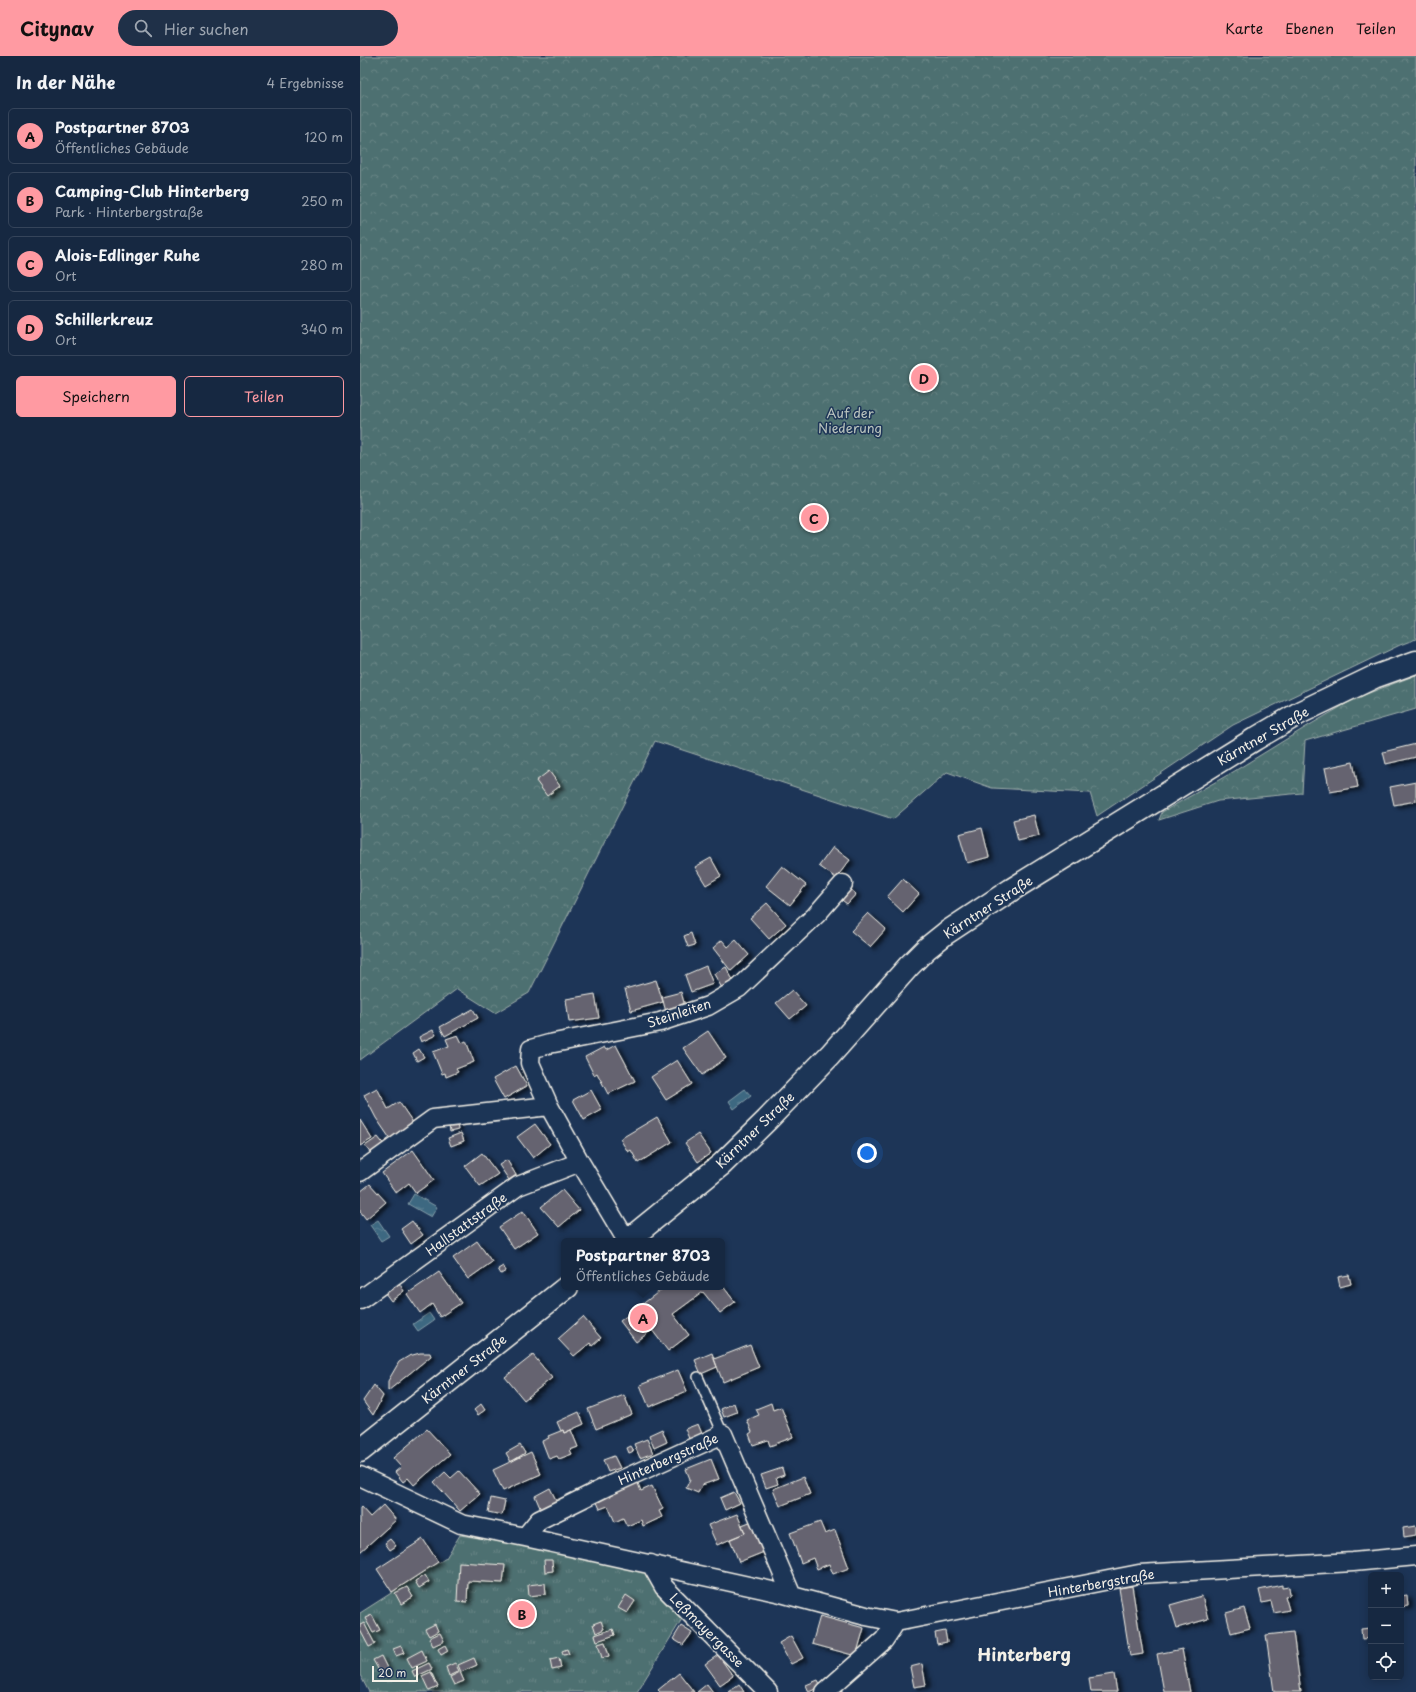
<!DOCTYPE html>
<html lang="de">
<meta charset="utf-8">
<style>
body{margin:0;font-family:"Playpen Sans",sans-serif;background:#1f3048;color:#f1f3f6}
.controls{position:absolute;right:12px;bottom:12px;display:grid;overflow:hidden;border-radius:6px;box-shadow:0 2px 10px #0003}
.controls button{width:36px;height:36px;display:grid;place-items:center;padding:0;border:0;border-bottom:1px solid #35445a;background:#162841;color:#f1f3f6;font:20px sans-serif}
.scale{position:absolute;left:12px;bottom:10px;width:46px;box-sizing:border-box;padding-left:4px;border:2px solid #f4f1e8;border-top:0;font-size:11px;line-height:14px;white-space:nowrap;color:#f4f1e8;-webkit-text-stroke:3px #1d3557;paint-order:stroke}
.you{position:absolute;left:507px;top:1097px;width:14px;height:14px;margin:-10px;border:3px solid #fff;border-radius:50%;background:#1a73e8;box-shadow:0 0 0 6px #1a73e833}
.badge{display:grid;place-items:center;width:26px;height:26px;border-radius:50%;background:#ff9aa2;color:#111;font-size:13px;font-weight:700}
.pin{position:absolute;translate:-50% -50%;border:2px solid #fff;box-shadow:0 1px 4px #0006}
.popup{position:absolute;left:201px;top:1182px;width:164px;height:52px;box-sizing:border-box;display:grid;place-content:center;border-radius:6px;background:#162841;filter:drop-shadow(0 1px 3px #0005);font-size:13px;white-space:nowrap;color:#9ea6b1}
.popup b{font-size:15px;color:#f1f3f6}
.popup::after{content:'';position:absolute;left:50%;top:100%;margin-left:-8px;border:8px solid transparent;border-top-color:#162841}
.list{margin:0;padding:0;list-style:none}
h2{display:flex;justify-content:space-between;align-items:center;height:52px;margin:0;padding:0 16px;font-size:17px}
h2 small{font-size:13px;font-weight:400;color:#9ea6b1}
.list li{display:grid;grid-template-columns:26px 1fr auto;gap:12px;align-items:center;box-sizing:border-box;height:56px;margin:0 8px 8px;padding:0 8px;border:1px solid #35445a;border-radius:6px}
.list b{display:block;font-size:15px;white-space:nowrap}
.list p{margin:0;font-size:13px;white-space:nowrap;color:#9ea6b1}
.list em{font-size:13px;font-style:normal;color:#9ea6b1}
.actions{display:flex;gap:8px;padding:12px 16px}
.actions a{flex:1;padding:9px 0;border:1px solid #ff9aa2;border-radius:6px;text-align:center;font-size:14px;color:#ff9aa2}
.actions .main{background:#ff9aa2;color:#111}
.icon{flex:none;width:22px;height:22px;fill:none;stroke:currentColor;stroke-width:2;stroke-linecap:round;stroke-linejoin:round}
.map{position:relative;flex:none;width:1056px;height:1636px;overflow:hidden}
header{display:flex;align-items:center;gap:24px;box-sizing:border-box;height:56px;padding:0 20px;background:#ff9aa2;color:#111}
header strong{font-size:19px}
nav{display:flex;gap:22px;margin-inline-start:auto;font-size:14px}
.search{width:280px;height:36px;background:#1f3048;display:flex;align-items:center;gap:10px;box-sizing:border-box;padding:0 14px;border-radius:22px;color:#9ea6b1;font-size:15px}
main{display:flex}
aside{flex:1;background:#162841}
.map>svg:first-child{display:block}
.forest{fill:url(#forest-crowns);stroke:#a1b0ac}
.park{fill:url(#park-tufts);stroke:#a1b0ac}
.water{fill:url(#water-ripples);stroke:#869faa}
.building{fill:#65646f;stroke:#f4f1e8;filter:url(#shadow)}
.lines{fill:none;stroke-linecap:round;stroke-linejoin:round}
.lane-casing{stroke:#f4f1e8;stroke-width:12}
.street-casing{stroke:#f4f1e8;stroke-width:21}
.primary-casing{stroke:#f4f1e8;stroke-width:25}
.lane{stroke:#1d3557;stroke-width:9}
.street{stroke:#1d3557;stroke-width:18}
.primary{stroke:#1d3557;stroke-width:22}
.labels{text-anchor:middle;stroke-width:3;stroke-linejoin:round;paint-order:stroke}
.park-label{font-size:13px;fill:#bac4be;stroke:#1d3557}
.street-label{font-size:13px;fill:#f4f1e8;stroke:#1d3557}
.district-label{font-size:17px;font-weight:bold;fill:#f4f1e8;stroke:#1d3557}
</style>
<header>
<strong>Citynav</strong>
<div class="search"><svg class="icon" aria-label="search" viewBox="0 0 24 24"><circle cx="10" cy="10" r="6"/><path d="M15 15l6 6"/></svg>Hier suchen</div>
<nav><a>Karte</a><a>Ebenen</a><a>Teilen</a></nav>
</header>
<main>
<aside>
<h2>In der Nähe<small>4 Ergebnisse</small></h2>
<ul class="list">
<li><span class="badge">A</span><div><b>Postpartner 8703</b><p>Öffentliches Gebäude</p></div><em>120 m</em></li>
<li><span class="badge">B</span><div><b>Camping-Club Hinterberg</b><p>Park · Hinterbergstraße</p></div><em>250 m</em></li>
<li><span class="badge">C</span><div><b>Alois-Edlinger Ruhe</b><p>Ort</p></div><em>280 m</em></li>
<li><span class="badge">D</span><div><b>Schillerkreuz</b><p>Ort</p></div><em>340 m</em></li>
</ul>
<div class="actions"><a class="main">Speichern</a><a>Teilen</a></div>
</aside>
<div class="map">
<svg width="1056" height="1636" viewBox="0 0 1056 1636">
<defs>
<pattern id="forest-crowns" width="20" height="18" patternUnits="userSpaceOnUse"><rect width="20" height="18" fill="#4e7071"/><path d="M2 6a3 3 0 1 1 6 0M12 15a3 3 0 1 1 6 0" fill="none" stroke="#688585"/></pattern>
<pattern id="park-tufts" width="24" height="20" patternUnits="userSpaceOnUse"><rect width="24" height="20" fill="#4e7071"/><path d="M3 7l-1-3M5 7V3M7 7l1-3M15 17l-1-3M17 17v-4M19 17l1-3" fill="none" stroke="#688585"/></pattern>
<pattern id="water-ripples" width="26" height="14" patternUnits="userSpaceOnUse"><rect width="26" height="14" fill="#3c6881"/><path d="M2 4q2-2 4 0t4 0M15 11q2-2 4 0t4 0" fill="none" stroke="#597e93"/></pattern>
<filter id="shadow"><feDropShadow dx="4.5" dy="2.5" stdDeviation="2" flood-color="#0009"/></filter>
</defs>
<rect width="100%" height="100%" fill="#1d3557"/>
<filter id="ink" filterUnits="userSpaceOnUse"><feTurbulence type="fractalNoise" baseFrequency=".025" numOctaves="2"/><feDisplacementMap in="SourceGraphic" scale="8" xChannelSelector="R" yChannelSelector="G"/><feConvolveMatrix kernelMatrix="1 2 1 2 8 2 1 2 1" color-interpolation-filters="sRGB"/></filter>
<g filter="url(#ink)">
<path class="forest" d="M0 0H1056V583L1040 589 873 669 737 760 730 737 632 732 587 716 533 763 295 685 169 937 135 957 97 933 0 1004Z
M1056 619V653L945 685 942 737 858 745 799 764 802 756 873 716 946 671 996 642Z"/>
<path class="park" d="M100 1479 187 1493 281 1513 300 1536 325 1558 277 1636H9L0 1619V1557L86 1502Z"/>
<path class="water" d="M385 1033 391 1040 374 1053 369 1045Z
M54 1138 77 1151 71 1161 48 1148Z
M18 1164 29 1180 21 1185 10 1169Z
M69 1257 74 1264 58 1275 53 1268Z"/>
<path class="building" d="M1056 688V701L1026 708 1023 696Z
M993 706 998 731 970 736 965 712Z
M189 715 200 730 187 740 176 725Z
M1056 726V745L1034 749 1030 731Z
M674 759 679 780 658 785 653 764Z
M622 772 629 801 607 807 599 778Z
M473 791 490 804 476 822 459 810Z
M351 802 361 820 346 829 335 811Z
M422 810 446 829 430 849 406 830Z
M543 823 559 838 543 856 527 841Z
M487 830 496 838 487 848 478 841Z
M407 847 426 868 409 883 390 862Z
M508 857 526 873 510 891 491 875Z
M331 877 335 889 328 891 324 880Z
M362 884 368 891 376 884 389 899 371 915 353 892Z
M346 910 353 928 331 936 325 919Z
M366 911 374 926 362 932 354 918Z
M296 924 303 946 271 955 265 933Z
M432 934 446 950 430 963 416 947Z
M321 936 325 950 306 956 302 941Z
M235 938 239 962 209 966 206 943Z
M113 953 118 962 85 980 80 971Z
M73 974 76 979 61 986 59 981Z
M348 975 366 1002 342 1019 323 992Z
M98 979 102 987 106 985 114 1006 96 1013 98 1016 86 1021 85 1017 82 1018 73 996 89 990 86 983Z
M256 989 275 1025 248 1038 237 1017 234 1019 225 1001 244 991 246 994Z
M59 993 64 1001 57 1005 53 997Z
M317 1004 332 1028 306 1044 291 1021Z
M156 1010 167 1030 144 1043 133 1023Z
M17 1032 28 1053 39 1046 54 1068 31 1084 16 1062 4 1039Z
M231 1034 242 1054 224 1064 213 1044Z
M297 1061 312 1086 278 1107 271 1094 268 1096 260 1083Z
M0 1064 12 1083 0 1090Z
M97 1068 98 1074 90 1076 89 1070Z
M175 1068 190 1088 173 1102 157 1081Z
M101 1077 104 1085 91 1090 88 1082Z
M338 1078 351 1097 338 1106 325 1087Z
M18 1081 25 1090 12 1099 5 1090Z
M53 1094 74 1124 56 1137 49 1127 36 1137 22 1117Z
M122 1097 138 1118 120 1130 105 1110Z
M147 1104 156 1119 149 1124 139 1109Z
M10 1128 26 1146 6 1163 0 1155V1136Z
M202 1134 219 1154 199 1171 181 1151Z
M163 1155 178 1177 154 1193 139 1171Z
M52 1165 63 1179 51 1188 41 1173Z
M117 1185 132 1206 108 1223 93 1202Z
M143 1210 146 1215 141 1218 138 1213Z
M79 1216 101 1247 80 1261 72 1248 60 1257 47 1238Z
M989 1219 991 1228 980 1231 978 1221Z
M39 1227 44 1235 31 1245 25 1237Z
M362 1229 375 1246 360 1257 343 1236 313 1258 329 1279 308 1295 292 1274 276 1286 260 1265 305 1231H362Z
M223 1261 241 1282 232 1290 230 1287 214 1300 198 1283Z
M390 1289 399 1311 363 1326 354 1303Z
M60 1297H70L71 1300 28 1335V1325L39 1306 49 1300Z
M352 1297 357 1311 341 1318 335 1304Z
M173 1299 192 1322 164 1344 145 1321Z
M318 1314 327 1335 289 1351 280 1329Z
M14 1329 23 1340 13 1359 3 1345Z
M264 1339 272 1358 236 1373 228 1353Z
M374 1347 377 1356 364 1361 361 1353Z
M411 1347 413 1354 421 1351 433 1381 410 1390 408 1384 393 1389 389 1378 392 1376 387 1364 399 1359 396 1353Z
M121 1348 125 1354 118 1359 114 1354Z
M219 1356 224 1368 204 1377 203 1374 201 1375 197 1366Z
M338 1368 343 1380 330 1385 325 1373Z
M67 1373 90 1398 54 1429 48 1422 43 1426 35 1416 41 1411 33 1402Z
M302 1373 307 1386 294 1392 289 1379Z
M203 1374 204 1377 211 1374 218 1391 210 1394 212 1398 199 1403 197 1400 189 1403 182 1385 189 1382 188 1380Z
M287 1383 293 1397 280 1402 274 1388Z
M160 1389 165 1397 151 1406 146 1397Z
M271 1390 274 1395 269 1397 267 1392Z
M171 1396 181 1418 143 1435 133 1414Z
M254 1400 260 1412 248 1416 243 1404Z
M351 1403 359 1423 342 1429 338 1437 326 1432 330 1423 326 1413Z
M422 1412 424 1419 416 1422 418 1428 406 1432 401 1419Z
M99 1415 120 1438 100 1455 74 1426 85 1416 91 1422Z
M443 1421 450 1438 420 1450 413 1433Z
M277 1425 281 1435 292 1430 303 1453 299 1455 302 1461 283 1470 281 1464 267 1470 263 1462 255 1466 248 1450 240 1453 236 1444Z
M190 1432 197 1446 181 1454 175 1440Z
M374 1436 380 1447 365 1454 360 1442Z
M131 1442 145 1445 142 1459 128 1456Z
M23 1449 36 1464 0 1496V1452L1 1451 10 1461Z
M377 1458 385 1477 357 1489 348 1469Z
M392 1465 404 1496 379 1506 370 1483 385 1477 382 1469Z
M460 1466 465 1478 475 1474 489 1512 473 1518 469 1508 457 1513 453 1502 441 1507 430 1477Z
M1056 1470V1479L1044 1481 1043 1472Z
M30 1483 36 1490 30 1494 25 1487Z
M63 1483 78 1506 32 1536 17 1513Z
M184 1504H192L193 1515 185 1516Z
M99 1506 145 1509 143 1527 108 1525 107 1546 97 1545Z
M65 1519 69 1526 59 1532 55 1525Z
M185 1527 186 1538 169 1540 168 1529Z
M922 1529V1532L929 1531 930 1539 925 1540 929 1554 914 1557 911 1545 902 1547 899 1534Z
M772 1530 783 1598 770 1600 759 1532Z
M47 1531 53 1541 41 1548 35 1537Z
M266 1539 275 1545 267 1557 258 1552Z
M1047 1539 1048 1550 1041 1551V1540Z
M842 1540 848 1563 817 1572 810 1549Z
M884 1552 890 1572 871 1577 866 1557Z
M12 1559 20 1574 13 1577 5 1562Z
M460 1560 504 1572 496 1600 452 1588Z
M241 1565 244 1573 236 1577 233 1568Z
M4 1567 15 1588 9 1591 0 1574V1569Z
M75 1568 78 1575 69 1580 65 1573Z
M321 1570 332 1577 323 1589 313 1583Z
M1011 1572V1582L1002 1583 1001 1573Z
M253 1573 255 1579 237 1585 235 1579Z
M585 1575 587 1586 577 1588 575 1577Z
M933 1576 941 1636H914L906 1579Z
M80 1577 84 1585 73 1590 69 1582Z
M431 1580 443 1602 431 1608 419 1587Z
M245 1586 249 1600 242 1602 238 1588Z
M85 1589 88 1595 81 1599 78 1593Z
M41 1590 44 1597 36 1600 33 1593Z
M207 1593 209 1598 203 1599 202 1595Z
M822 1593 830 1636H804L797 1598Z
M62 1594 67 1605 52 1612 47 1602Z
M358 1599 373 1620 360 1629 345 1608Z
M21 1600 28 1614 21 1618 13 1604Z
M114 1602 117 1609 101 1616 98 1609Z
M199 1602 201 1612 192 1614 190 1604Z
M69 1607 72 1613 55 1621 52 1615Z
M95 1607 99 1615 89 1620 86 1611Z
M562 1608 566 1629 554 1631 550 1611Z
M71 1616 78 1631 69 1635 62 1620Z
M100 1616 104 1625 94 1629 90 1621Z
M319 1617 334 1636H300L298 1634Z
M754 1618 757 1636H731L729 1622Z
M458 1624 461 1630 449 1636 446 1629Z
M347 1628 353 1636H337Z
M379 1628 384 1636H368Z"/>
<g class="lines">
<g class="lane-casing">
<path id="lane" d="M338 1321 363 1378"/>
</g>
<g class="street-casing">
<path id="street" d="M189 1050 220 1106 267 1185
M0 1116 73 1063 189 1050 170 1007 171 993 189 988 300 966 348 950 379 932 456 859 483 828
M0 1244 158 1130 220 1106
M0 1420 101 1468 165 1481 421 1537 506 1560 536 1566 779 1518 993 1506 1056 1500
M165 1481 179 1464 248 1430 363 1378 432 1540
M291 1508 304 1531 408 1636
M465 1636 524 1584 536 1566"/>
</g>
<g class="primary-casing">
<path id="primary" d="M267 1185 362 1108 407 1064 470 999 549 910 566 893 586 877 651 834 895 683 941 656 1014 621 1056 606
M0 1395 207 1231"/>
</g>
<use href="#lane" class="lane"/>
<use href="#street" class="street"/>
<use href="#primary" class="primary"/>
</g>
</g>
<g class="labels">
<g class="park-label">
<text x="490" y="362">Auf der<tspan x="490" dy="15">Niederung</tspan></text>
</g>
<g class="street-label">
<text transform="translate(903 680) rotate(-30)" y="5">Kärntner Straße</text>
<text transform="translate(628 851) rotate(-33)" y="5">Kärntner Straße</text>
<text transform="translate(319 957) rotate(-18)" y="5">Steinleiten</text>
<text transform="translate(395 1074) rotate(-44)" y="5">Kärntner Straße</text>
<text transform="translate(106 1168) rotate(-36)" y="5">Hallstattstraße</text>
<text transform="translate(104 1313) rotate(-38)" y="5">Kärntner Straße</text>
<text transform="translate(308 1403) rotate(-24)" y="5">Hinterbergstraße</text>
<text transform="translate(741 1527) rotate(-10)" y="5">Hinterbergstraße</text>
<text transform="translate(347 1574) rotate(45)" y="5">Leßmayergasse</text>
</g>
<g class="district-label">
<text x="664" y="1605">Hinterberg</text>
</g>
</g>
</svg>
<div class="controls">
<button>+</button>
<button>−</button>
<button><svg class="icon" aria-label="locate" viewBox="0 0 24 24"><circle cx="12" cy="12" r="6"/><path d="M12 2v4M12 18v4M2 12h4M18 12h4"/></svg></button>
</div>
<div class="scale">20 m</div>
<div class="you"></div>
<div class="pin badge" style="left:283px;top:1262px">A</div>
<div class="popup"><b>Postpartner 8703</b>Öffentliches Gebäude</div>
<div class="pin badge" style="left:162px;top:1558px">B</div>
<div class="pin badge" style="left:454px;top:462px">C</div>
<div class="pin badge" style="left:564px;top:322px">D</div>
</div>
</main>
